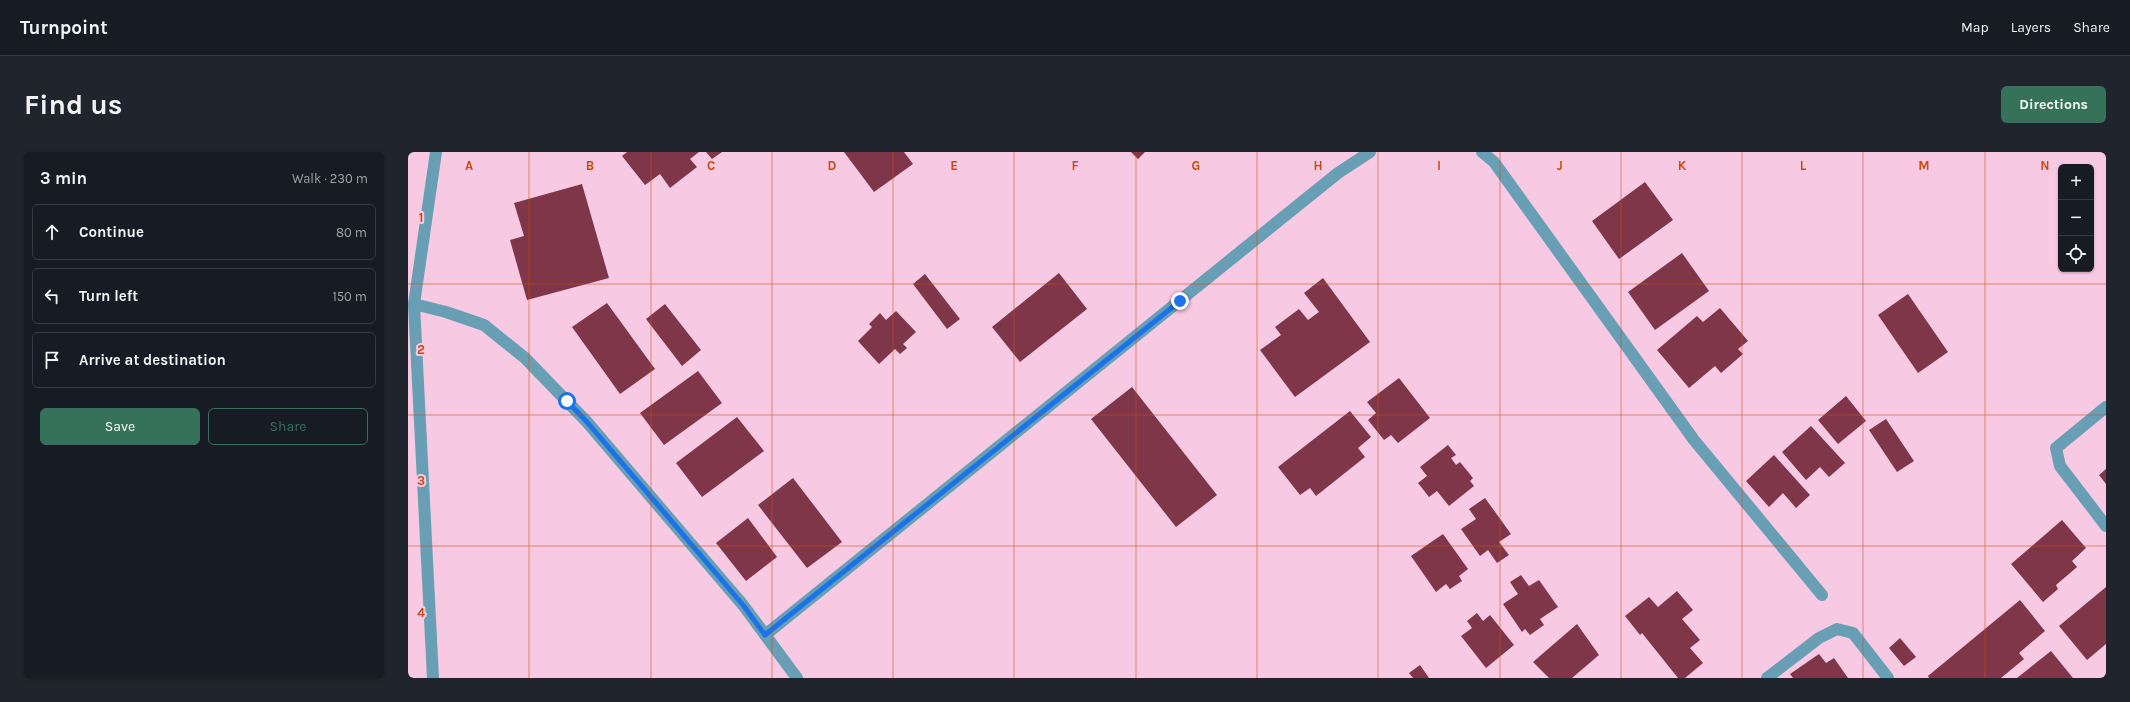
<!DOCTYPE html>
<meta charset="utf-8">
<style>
body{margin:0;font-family:Karla,sans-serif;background:#20242c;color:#f1f3f6}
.controls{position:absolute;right:12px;top:12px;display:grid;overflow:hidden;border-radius:6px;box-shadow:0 1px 3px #0004}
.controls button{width:36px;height:36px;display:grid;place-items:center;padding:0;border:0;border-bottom:1px solid #363941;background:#171b24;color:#f1f3f6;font:20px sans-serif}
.stop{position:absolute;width:12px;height:12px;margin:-9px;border:3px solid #1a73e8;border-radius:50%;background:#fff}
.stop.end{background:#1a73e8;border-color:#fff;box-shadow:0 1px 4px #0008}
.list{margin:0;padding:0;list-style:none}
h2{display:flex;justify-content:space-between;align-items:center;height:52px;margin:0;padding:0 16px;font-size:17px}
h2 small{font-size:13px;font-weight:400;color:#9ea1a6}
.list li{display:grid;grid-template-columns:26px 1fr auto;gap:12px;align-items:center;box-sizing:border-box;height:56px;margin:0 8px 8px;padding:0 8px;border:1px solid #363941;border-radius:6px}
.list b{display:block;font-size:15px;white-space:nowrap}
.list em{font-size:13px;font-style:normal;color:#9ea1a6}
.actions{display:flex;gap:8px;padding:12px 16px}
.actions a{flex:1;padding:9px 0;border:1px solid #36715a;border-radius:6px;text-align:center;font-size:14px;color:#36715a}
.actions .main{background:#36715a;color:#fff}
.icon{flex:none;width:22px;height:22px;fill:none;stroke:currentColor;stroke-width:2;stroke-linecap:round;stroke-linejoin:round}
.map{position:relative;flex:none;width:1698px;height:526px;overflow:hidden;border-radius:6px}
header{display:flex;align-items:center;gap:24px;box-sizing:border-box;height:56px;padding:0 20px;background:#171b24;border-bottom:1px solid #363941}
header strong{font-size:19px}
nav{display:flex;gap:22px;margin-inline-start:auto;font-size:14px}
.intro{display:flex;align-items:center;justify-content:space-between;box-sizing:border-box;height:96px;padding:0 24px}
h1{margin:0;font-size:28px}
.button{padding:10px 18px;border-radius:6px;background:#36715a;color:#fff;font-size:14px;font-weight:700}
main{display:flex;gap:24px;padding:0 24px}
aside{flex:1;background:#171b24;border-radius:6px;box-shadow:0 1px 3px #0004}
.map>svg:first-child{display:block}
.building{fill:#7f3649}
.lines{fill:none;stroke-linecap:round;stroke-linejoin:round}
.minor{stroke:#699fb5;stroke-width:12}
.route{stroke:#1a73e8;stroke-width:5}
.grid{fill:none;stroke:#c94c0d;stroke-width:1;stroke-opacity:0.55}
.grid-label{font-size:13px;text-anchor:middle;font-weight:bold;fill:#c94c0d;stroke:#f8c9e2;stroke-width:4;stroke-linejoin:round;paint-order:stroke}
</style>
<header>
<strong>Turnpoint</strong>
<nav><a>Map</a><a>Layers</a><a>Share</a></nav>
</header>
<div class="intro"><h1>Find us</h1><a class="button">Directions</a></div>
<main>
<aside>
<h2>3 min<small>Walk · 230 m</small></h2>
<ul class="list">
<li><svg class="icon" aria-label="ahead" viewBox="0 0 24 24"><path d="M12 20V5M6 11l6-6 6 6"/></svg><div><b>Continue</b></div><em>80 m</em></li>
<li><svg class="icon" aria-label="left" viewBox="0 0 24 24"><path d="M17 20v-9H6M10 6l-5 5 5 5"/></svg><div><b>Turn left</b></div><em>150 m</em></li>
<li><svg class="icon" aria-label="arrive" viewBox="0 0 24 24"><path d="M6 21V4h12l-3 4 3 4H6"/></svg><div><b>Arrive at destination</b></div></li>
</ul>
<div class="actions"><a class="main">Save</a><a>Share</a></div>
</aside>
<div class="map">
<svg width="1698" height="526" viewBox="0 0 1698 526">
<rect width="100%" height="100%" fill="#f8c9e2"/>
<path class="building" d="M219 0H291L282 7 289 15 262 36 252 22 237 33 214 4Z
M298 0H314L304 7Z
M436 0H496L505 12 466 40Z
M723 0H737L730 7Z
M1237 30 1265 68 1211 107 1184 69Z
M174 32 201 126 119 148 102 88 116 84 106 51Z
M1274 101 1301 139 1247 178 1220 140Z
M651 121 679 157 612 210 584 175Z
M517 122 552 167 539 177 505 132Z
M915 126 962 190 887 245 852 198 873 183 867 175 891 157 900 168 911 160 896 141Z
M1500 142 1540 200 1510 221 1470 163Z
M199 151 247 217 212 242 164 175Z
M257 152 293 198 274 214 238 167Z
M1312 156 1340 189 1330 197 1335 202 1313 221 1307 214 1281 236 1249 198 1289 164 1295 170Z
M488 159 508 180 495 192 499 196 492 202 487 197 471 212 450 189 464 175 461 172 472 161 478 168Z
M290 219 314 251 256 293 232 261Z
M991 226 1022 266 990 291 983 283 976 288 960 268 968 261 959 250Z
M724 235 809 343 768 375 683 267Z
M1438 244 1458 269 1430 292 1410 268Z
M942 259 963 285 950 296 957 305 908 344 902 336 892 343 870 315Z
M329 265 356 299 294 345 268 311Z
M1478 267 1506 309 1489 320 1461 278Z
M1403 274 1437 311 1421 325 1412 315 1398 328 1374 300Z
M1040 293 1048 303 1043 306 1048 313 1052 310 1065 326 1062 329 1066 334 1041 354 1029 339 1021 345 1010 331 1019 324 1012 315Z
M1366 303 1402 343 1388 356 1375 341 1361 355 1338 329Z
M1698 317V332L1691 323Z
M385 326 434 390 399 416 350 353Z
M1077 346 1103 382 1091 390 1101 403 1089 411 1080 398 1072 404 1053 377 1068 367 1061 357Z
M340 366 369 405 338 429 308 391Z
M1654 368 1678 396 1664 409 1669 415 1648 433 1650 437 1635 450 1603 412Z
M1035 382 1060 417 1051 424 1054 429 1042 437 1038 432 1028 440 1003 404Z
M1113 423 1121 434 1131 428 1150 455 1132 467 1136 473 1122 483 1117 477 1114 480 1095 452 1110 442 1102 430Z
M1698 435V492L1679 508 1651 474Z
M1269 439 1285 458 1274 467 1292 488 1282 496 1295 511 1277 526H1270L1234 481 1232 483 1217 464 1241 445 1250 455Z
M1612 448 1637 479 1611 501 1616 507 1593 526H1521L1520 524Z
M1069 461 1075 469 1082 463 1106 493 1078 516 1053 484 1064 476 1059 469Z
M1169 472 1191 503 1164 526H1141L1125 510Z
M1492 486 1508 505 1496 514 1481 496Z
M1643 499 1665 526H1609Z
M1411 502 1418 511 1426 506 1440 526H1385L1382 522Z
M1012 513 1021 526H1005L1001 521Z"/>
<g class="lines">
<path class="minor" d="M1074 0 1086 10 1286 288 1414 443
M6 152 38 160 76 173 117 206 179 270 335 453 389 526
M1698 255 1648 296 1652 314 1698 374
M357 483 930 21 962 0
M25 526 6 152 28 0
M1359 526 1411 486 1429 477 1445 481 1480 526"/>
</g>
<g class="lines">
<path class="route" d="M159 249 179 270 335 453 357 483 772 149"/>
</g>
<path class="grid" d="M121 0V526M243 0V526M364 0V526M485 0V526M606 0V526M728 0V526M849 0V526M970 0V526M1092 0V526M1213 0V526M1334 0V526M1455 0V526M1577 0V526M0 132H1698M0 263H1698M0 394H1698"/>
<g class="grid-label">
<text x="61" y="18">A</text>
<text x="182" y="18">B</text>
<text x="303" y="18">C</text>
<text x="424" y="18">D</text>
<text x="546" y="18">E</text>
<text x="667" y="18">F</text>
<text x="788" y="18">G</text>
<text x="910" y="18">H</text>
<text x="1031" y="18">I</text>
<text x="1152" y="18">J</text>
<text x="1274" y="18">K</text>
<text x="1395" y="18">L</text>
<text x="1516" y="18">M</text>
<text x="1637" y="18">N</text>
<text x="13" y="70">1</text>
<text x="13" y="202">2</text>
<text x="13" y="333">3</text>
<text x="13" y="465">4</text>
</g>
</svg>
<div class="controls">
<button>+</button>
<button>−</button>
<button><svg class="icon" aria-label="locate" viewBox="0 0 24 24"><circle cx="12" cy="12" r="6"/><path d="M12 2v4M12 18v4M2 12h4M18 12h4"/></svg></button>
</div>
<div class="stop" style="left:159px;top:249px"></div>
<div class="stop end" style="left:772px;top:149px"></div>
</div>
</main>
